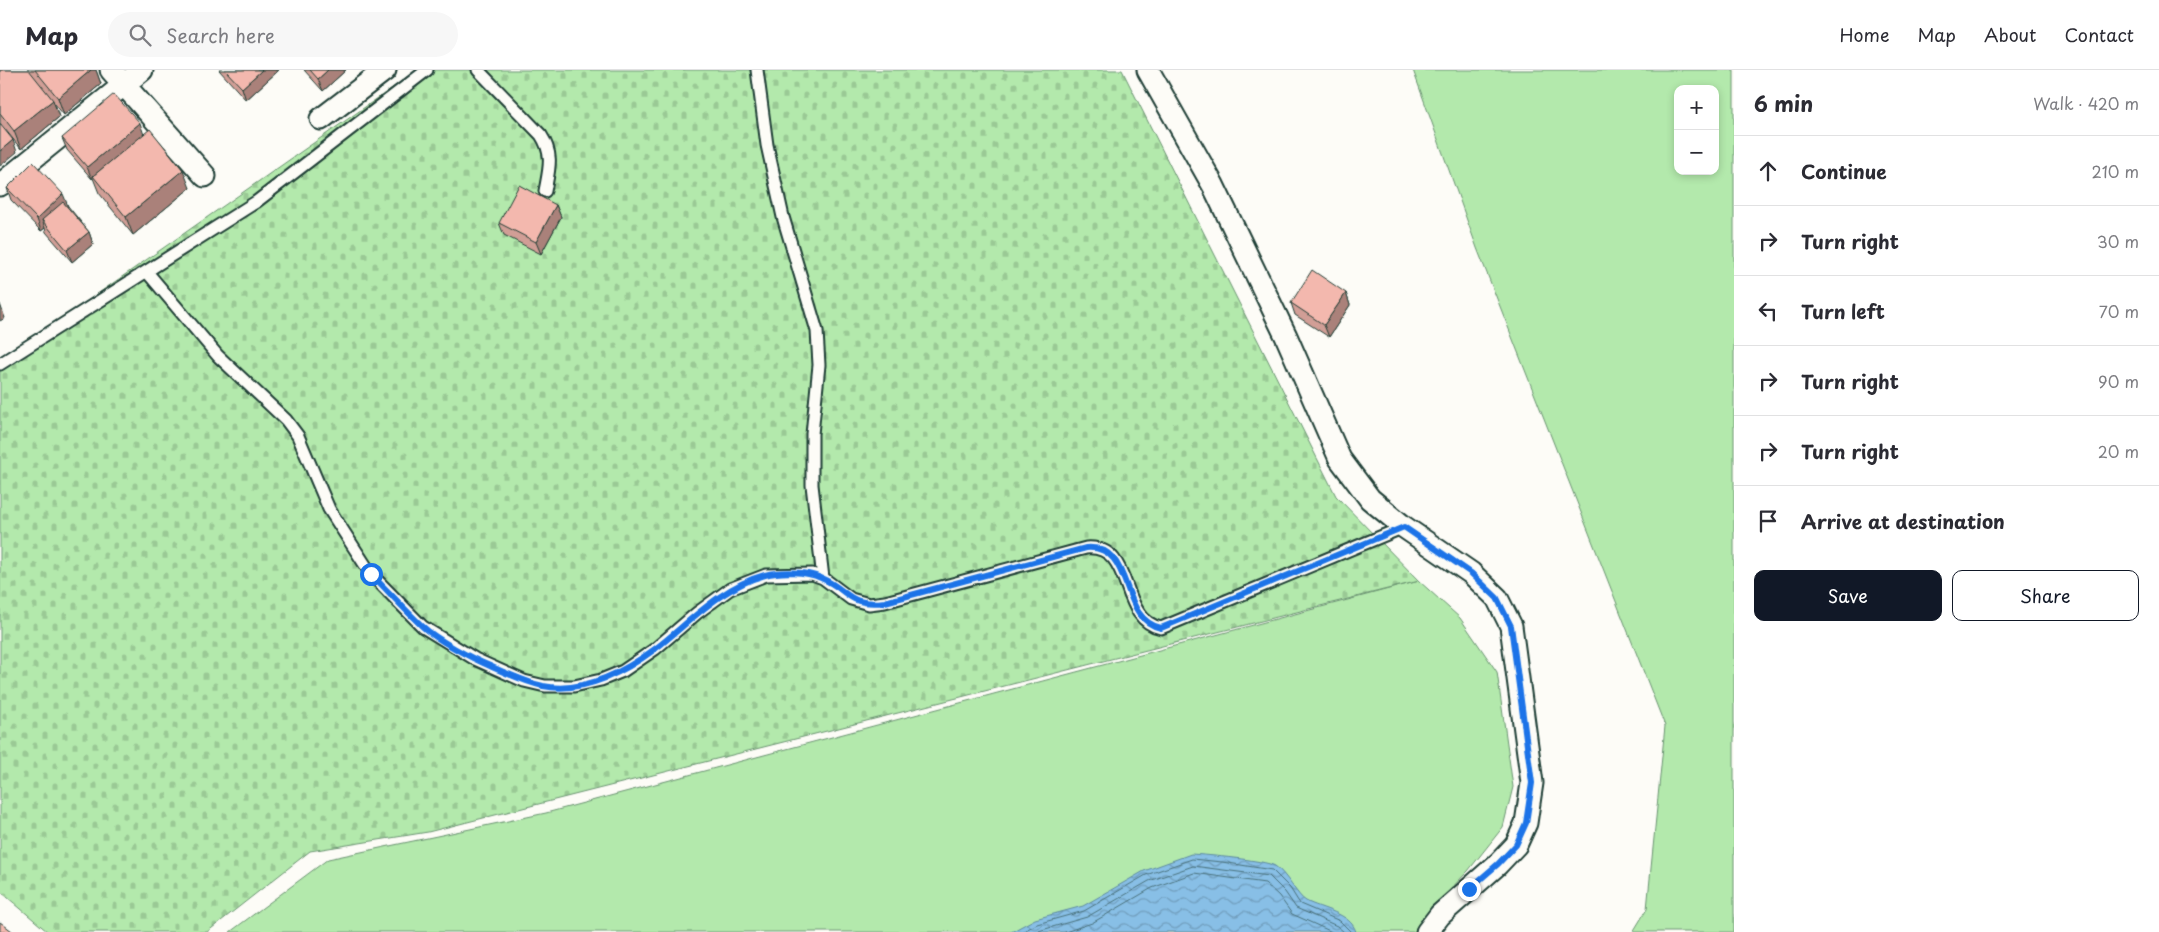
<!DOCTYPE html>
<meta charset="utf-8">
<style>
body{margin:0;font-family:"Playpen Sans",sans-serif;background:#f7f7f7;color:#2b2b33}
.controls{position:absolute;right:15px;top:15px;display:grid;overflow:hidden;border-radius:10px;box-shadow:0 2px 8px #0003}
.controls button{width:45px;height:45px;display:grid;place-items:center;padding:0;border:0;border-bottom:1px solid #e1e1e2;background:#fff;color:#2b2b33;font:25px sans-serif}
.stop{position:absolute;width:15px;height:15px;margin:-11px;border:4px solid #1a73e8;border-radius:50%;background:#fff}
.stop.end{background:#1a73e8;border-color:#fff;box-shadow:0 1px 5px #0008}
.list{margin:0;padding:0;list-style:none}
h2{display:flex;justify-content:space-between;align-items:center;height:65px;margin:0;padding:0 20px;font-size:21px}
h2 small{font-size:16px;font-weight:400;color:#7c7c81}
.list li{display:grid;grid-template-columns:32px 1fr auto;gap:15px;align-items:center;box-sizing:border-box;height:70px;padding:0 20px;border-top:1px solid #e1e1e2}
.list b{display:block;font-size:19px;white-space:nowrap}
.list em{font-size:16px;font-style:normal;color:#7c7c81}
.actions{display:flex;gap:10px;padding:15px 20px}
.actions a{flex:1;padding:11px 0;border:1px solid #111827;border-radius:10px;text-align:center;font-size:18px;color:#111827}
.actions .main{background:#111827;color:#fff}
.icon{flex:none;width:28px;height:28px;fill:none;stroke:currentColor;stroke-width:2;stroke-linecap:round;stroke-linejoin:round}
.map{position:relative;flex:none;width:1734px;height:862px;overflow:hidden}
header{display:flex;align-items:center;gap:30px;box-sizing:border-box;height:70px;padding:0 25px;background:#fff;border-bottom:1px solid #e1e1e2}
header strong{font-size:24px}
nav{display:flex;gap:28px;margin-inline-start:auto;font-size:18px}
.search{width:350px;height:45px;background:#f7f7f7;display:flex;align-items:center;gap:12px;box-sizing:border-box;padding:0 18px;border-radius:28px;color:#7c7c81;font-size:19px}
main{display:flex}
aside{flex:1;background:#fff}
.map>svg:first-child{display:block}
.grass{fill:#b3e9ac;stroke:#699370;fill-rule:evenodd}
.cemetery{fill:url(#cemetery-stones);stroke:#699370}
.water{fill:url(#water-waves);stroke:#5e8b9f}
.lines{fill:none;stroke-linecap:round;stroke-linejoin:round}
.shore{stroke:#49717b;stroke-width:1}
.lane-casing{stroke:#1f3d34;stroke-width:15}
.street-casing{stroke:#1f3d34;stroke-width:25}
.lane{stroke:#fdfcf7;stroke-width:11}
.street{stroke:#fdfcf7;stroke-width:21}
.wall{fill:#d19e96;stroke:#1f3d34}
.shaded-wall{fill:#aa817a;stroke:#1f3d34}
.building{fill:#f3b8ae;stroke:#1f3d34}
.route{stroke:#1a73e8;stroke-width:6}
</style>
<header>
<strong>Map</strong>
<div class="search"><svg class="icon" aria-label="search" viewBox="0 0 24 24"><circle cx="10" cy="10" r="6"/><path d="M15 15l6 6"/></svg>Search here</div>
<nav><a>Home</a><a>Map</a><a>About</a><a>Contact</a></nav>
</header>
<main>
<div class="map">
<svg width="1734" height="862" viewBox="0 0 1734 862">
<defs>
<pattern id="cemetery-stones" width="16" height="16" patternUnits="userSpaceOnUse" patternTransform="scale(1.25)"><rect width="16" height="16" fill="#b3e9ac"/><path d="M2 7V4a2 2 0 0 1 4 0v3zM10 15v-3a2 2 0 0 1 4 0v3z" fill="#9ac995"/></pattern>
<pattern id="water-waves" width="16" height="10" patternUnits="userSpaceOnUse" patternTransform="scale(1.25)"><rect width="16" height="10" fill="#88bfe6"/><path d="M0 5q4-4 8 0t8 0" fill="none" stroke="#6f9cbb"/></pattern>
</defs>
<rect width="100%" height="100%" fill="#fdfcf7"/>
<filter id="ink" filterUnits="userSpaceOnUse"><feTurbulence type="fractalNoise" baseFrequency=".02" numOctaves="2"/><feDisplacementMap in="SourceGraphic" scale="10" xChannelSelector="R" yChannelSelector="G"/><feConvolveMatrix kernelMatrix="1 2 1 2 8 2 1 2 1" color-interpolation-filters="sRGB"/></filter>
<g filter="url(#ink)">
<path class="grass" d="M1413 0H1734V862H1633L1647 839 1665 656 1477 178ZM1678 19H1715V101H1678Z
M1419 511 1460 548 1497 602 1513 717 1503 757 1468 801 1427 844 1417 862H230L328 789 546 743Z"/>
<path class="cemetery" d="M418 0H1122L1336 426 1419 511 428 762 310 781 207 862H48L0 821V292Z"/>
<path class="water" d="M1191 784C1206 785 1265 790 1275 796 1286 803 1298 827 1306 831 1321 839 1351 843 1356 862H1011L1035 849 1083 836 1144 801Z"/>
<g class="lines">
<path class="shore" d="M1022 862 1037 854 1084 841 1146 805 1192 789 1222 792 1272 800 1290 818 1300 834 1340 851 1351 862
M1035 862 1087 847 1149 811 1193 796 1269 806 1285 822 1296 838 1337 856 1344 862
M1065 862 1092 853 1152 818 1194 803 1265 813 1279 826 1292 844 1332 862"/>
<g class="lane-casing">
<path id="lane" d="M478 0 541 65C554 85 549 99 545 121
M757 0 767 75 783 147 817 261 819 295 812 364V415L823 508
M147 202 218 286 286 350 298 366 329 439 371 504 423 557 475 589 524 611 545 616H574L601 610 623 601 655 579 697 543 730 519 766 505 812 504 823 508 851 529 869 534 885 532 1086 478C1136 474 1117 549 1161 558L1404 457
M0 294 256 132 427 0"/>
</g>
<g class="street-casing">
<path id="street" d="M111 0 205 106
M1148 0 1213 115 1286 266 1340 389 1370 429 1404 457 1471 503 1497 528 1511 556 1532 713 1526 753 1516 775 1498 794 1440 845 1427 862
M321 49 385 0
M0 115 142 0"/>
</g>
<use href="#lane" class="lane"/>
<use href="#street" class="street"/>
</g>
<path class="wall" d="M0 0H96L101 14 64 45 54 33 59 47 21 79 0 53Z
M219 0H279L246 30Z
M304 0H346L323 21Z
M144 64 190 118 133 165 99 123 93 108 92 109 67 80 62 68Z
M7 118 68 136 89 162 93 174 72 192 46 162 45 158 41 161 11 130Z
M556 135 561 147 541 184 504 165 499 153Z
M1346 223 1350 235 1329 267 1295 245 1291 233Z"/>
<path class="shaded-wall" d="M91 0H96L101 14 64 45 58 28Z
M262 0H279L246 30 242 18Z
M328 0H346L323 21 318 9Z
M53 30 59 47 21 79 14 61Z
M140 53 144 65 93 106V108L92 109 87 97Z
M13 70 17 82 0 96V81Z
M183 100 190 118 133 165 126 147Z
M63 124 68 136 42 150 45 158 41 161 37 149Z
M556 135 561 147 541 184 536 172Z
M89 162 93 174 72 192 67 180Z
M1346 223 1350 235 1329 267 1324 255Z
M0 234 5 248 0 251Z"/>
<path class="building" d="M0 0H29L53 30 14 61 0 43Z
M35 0H91L58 28Z
M225 0H262L242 18Z
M310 0H328L318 9Z
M114 24 140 53 87 97 62 68Z
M0 54 13 70 0 81Z
M150 59 183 100 126 147 93 106Z
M33 92 63 124 37 149 7 118Z
M519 115 556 135 536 172 499 153Z
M63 132 89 162 67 180 42 150Z
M1312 200 1346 223 1324 255 1291 233Z
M0 852 12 861 11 862H0Z"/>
</g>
<g class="lines" filter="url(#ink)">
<path class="route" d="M371 504C388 521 404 539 422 556 437 570 471 588 490 596 508 604 525 612 543 616 584 624 624 602 655 579 690 552 721 517 765 505 780 501 806 501 821 508 850 520 847 537 885 532L1086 478C1136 474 1117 549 1161 558L1404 457 1471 503 1497 528 1511 556 1532 713 1526 753 1516 775 1498 794 1469 819"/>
</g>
</svg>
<div class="controls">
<button>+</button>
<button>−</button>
</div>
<div class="stop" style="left:371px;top:504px"></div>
<div class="stop end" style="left:1469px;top:819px"></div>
</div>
<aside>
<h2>6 min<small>Walk · 420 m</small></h2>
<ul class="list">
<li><svg class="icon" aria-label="ahead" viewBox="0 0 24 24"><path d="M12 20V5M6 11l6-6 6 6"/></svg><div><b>Continue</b></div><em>210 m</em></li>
<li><svg class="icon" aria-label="right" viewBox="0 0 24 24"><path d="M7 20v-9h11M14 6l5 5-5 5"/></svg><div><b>Turn right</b></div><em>30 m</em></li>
<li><svg class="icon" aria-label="left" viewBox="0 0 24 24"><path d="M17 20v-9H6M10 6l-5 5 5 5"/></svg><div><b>Turn left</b></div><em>70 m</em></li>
<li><svg class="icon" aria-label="right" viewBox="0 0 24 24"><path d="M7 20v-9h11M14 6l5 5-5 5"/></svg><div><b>Turn right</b></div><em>90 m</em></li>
<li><svg class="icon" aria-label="right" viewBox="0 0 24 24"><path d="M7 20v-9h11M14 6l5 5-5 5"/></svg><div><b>Turn right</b></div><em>20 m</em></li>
<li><svg class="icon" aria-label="arrive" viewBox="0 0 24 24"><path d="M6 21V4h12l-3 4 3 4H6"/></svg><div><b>Arrive at destination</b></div></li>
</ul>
<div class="actions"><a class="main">Save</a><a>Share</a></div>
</aside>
</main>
